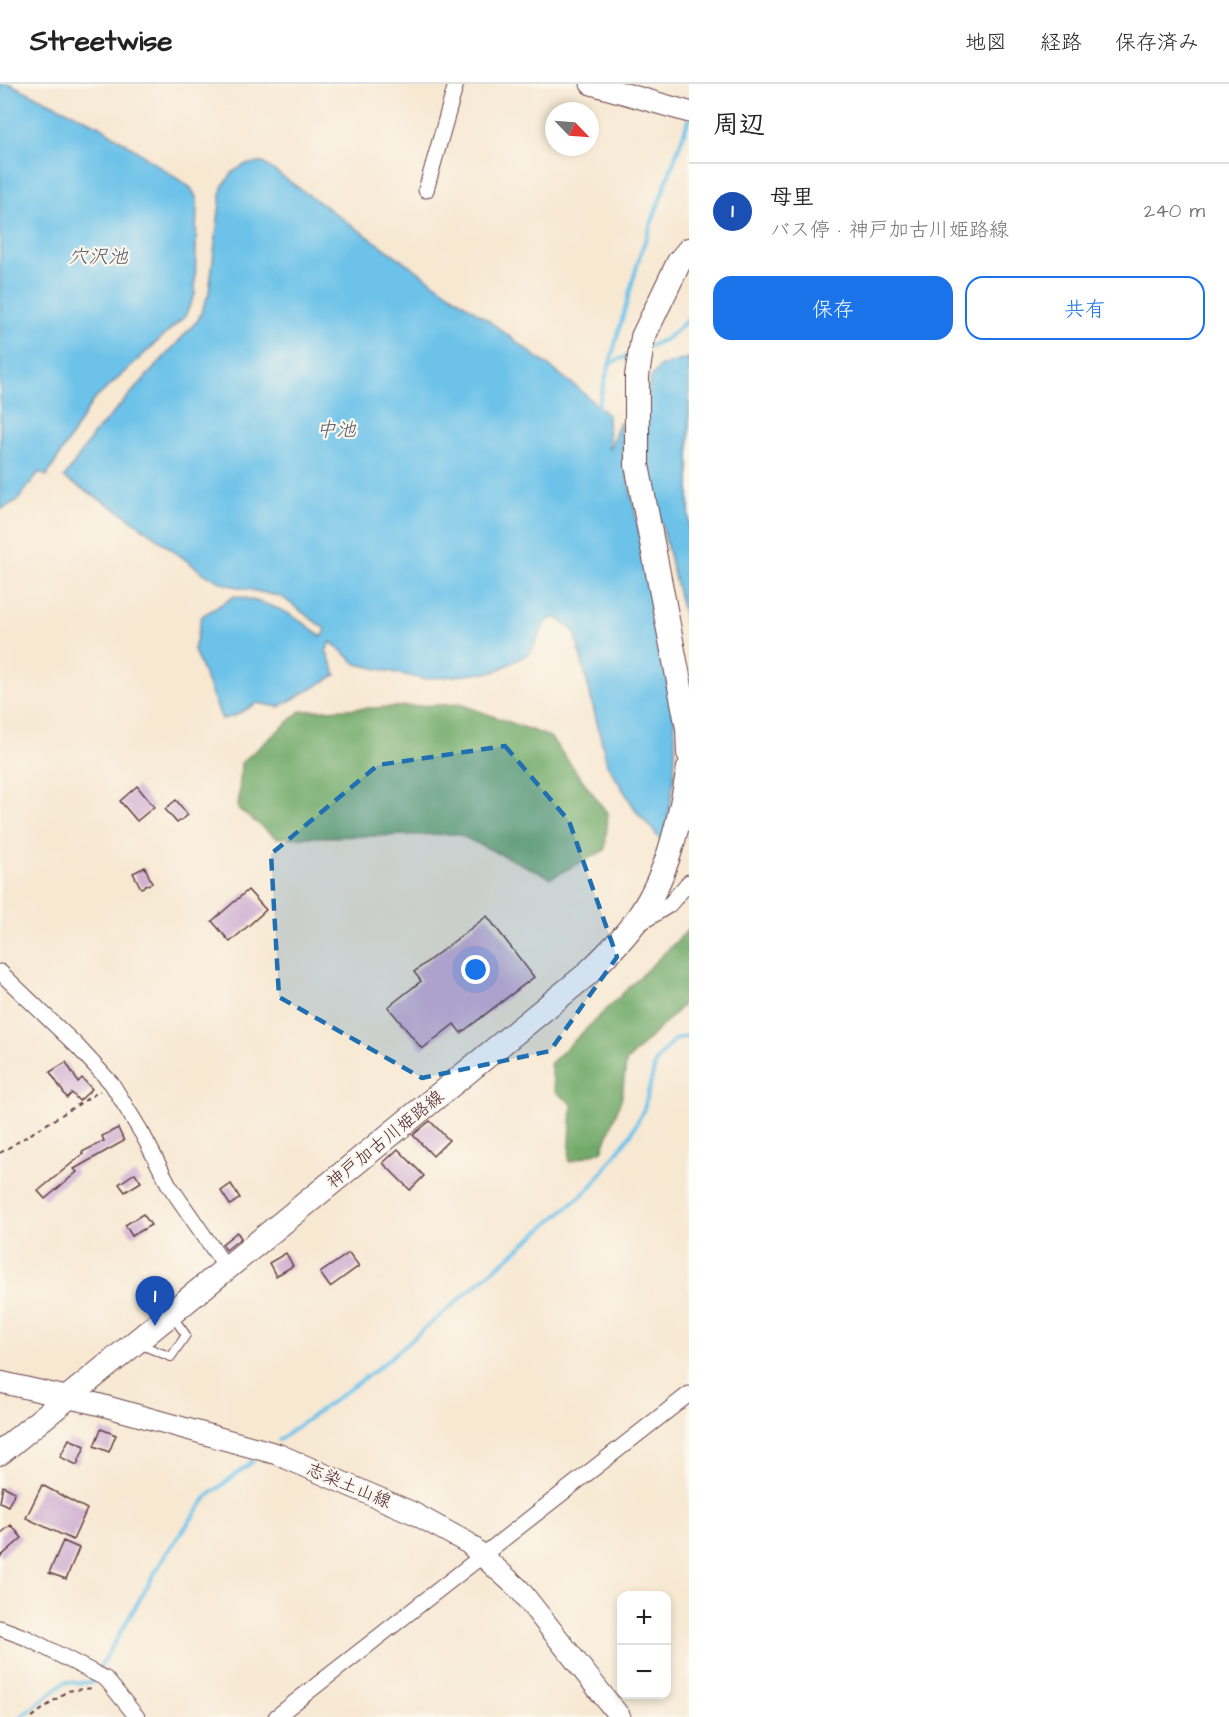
<!DOCTYPE html>
<html lang="ja">
<meta charset="utf-8">
<style>
body{margin:0;font-family:"Architects Daughter","Klee One",sans-serif;background:#f2f2f2;color:#222}
.controls{position:absolute;right:18px;bottom:18px;display:grid;overflow:hidden;border-radius:12px;box-shadow:0 3px 9px #0003}
.controls button{width:54px;height:54px;display:grid;place-items:center;padding:0;border:0;border-bottom:2px solid #e0e0e0;background:#fff;color:#222;font:30px sans-serif}
.compass{position:absolute;left:545px;top:18px;width:54px;height:54px;border-radius:50%;background:#fff;box-shadow:0 3px 9px #0003;rotate:115deg}
.you{position:absolute;left:476px;top:886px;width:21px;height:21px;margin:-15px;border:4px solid #fff;border-radius:50%;background:#1a73e8;box-shadow:0 0 0 9px #1a73e833}
.badge{display:grid;place-items:center;width:39px;height:39px;border-radius:50%;background:#1a73e8;color:#fff;font-size:20px;font-weight:700}
.pin{position:absolute;translate:-50% -50px;filter:drop-shadow(0 2px 3px #0008)}
.pin::after{content:'';position:absolute;top:32px;width:21px;height:18px;background:inherit;clip-path:polygon(0 0,100% 0,50% 100%)}
.list{margin:0;padding:0;list-style:none}
h2{display:flex;justify-content:space-between;align-items:center;height:78px;margin:0;padding:0 24px;font-size:26px}
h2 small{font-size:20px;font-weight:400;color:#767676}
.list li{display:grid;grid-template-columns:39px 1fr auto;gap:18px;align-items:center;box-sizing:border-box;height:96px;padding:0 24px;border-top:2px solid #e0e0e0}
.list b{display:block;font-size:22px;white-space:nowrap}
.list p{margin:0;font-size:20px;white-space:nowrap;color:#767676}
.list em{font-size:20px;font-style:normal;color:#767676}
.actions{display:flex;gap:12px;padding:18px 24px}
.actions a{flex:1;padding:14px 0;border:2px solid #1a73e8;border-radius:18px;text-align:center;font-size:21px;color:#1a73e8}
.actions .main{background:#1a73e8;color:#fff}
.map{position:relative;flex:none;width:689px;height:1633px;overflow:hidden}
header{display:flex;align-items:center;gap:36px;box-sizing:border-box;height:84px;padding:0 30px;background:#fff;border-bottom:2px solid #e0e0e0}
header strong{font-size:28px}
nav{display:flex;gap:33px;margin-inline-start:auto;font-size:21px}
main{display:flex}
aside{flex:1;background:#fff}
.map>svg:first-child{display:block}
.forest{fill:#70a968;stroke:#5d644a;stroke-width:1.5}
.water{fill:#6dc2e9;stroke:#5c708a;stroke-width:1.5}
.lines{fill:none;stroke-linecap:round;stroke-linejoin:round}
.stream{stroke:#6dc2e9;stroke-width:4}
.building{fill:#d0afd2}
.lane-casing{stroke:#643d44;stroke-width:10}
.street-casing{stroke:#643d44;stroke-width:17}
.secondary-casing{stroke:#643d44;stroke-width:23}
.primary-casing{stroke:#643d44;stroke-width:26}
.path{stroke:#643d44;stroke-width:2;stroke-dasharray:4.5 4.5;stroke-linecap:butt}
.lane{stroke:#fff;stroke-width:8}
.street{stroke:#fff;stroke-width:15}
.secondary{stroke:#fff;stroke-width:21}
.primary{stroke:#fff;stroke-width:24}
.marked{fill:#1f6fb2;fill-opacity:0.2;stroke:#1f6fb2;stroke-width:4.5;stroke-dasharray:12 8;stroke-linejoin:round}
.labels{text-anchor:middle;stroke-width:4.5;stroke-linejoin:round;paint-order:stroke}
.street-label{font-size:18px;fill:#4a1f2b;stroke:#fbf7ec}
.water-label{font-size:20px;font-style:italic;fill:#56586e;stroke:#fbf7ec}
</style>
<header>
<strong>Streetwise</strong>
<nav><a>地図</a><a>経路</a><a>保存済み</a></nav>
</header>
<main>
<div class="map">
<svg width="689" height="1633" viewBox="0 0 689 1633">
<rect width="100%" height="100%" fill="#fbf7ec"/>
<filter id="ink" filterUnits="userSpaceOnUse"><feTurbulence type="fractalNoise" baseFrequency=".0167" numOctaves="2"/><feDisplacementMap in="SourceGraphic" scale="12" xChannelSelector="R" yChannelSelector="G"/><feConvolveMatrix kernelMatrix="1 2 1 2 8 2 1 2 1" color-interpolation-filters="sRGB"/></filter>
<filter id="wash" filterUnits="userSpaceOnUse"><feTurbulence type="fractalNoise" baseFrequency=".008" numOctaves="4" result="noise"/><feDisplacementMap in="SourceGraphic" scale="24" xChannelSelector="R" yChannelSelector="G"/><feGaussianBlur stdDeviation="1.35" result="paint"/><feColorMatrix in="noise" values="0 0 0 0 0 0 0 0 0 0 0 0 0 0 0 0 0 1.4 0 .05"/><feComposite in="paint" operator="in"/></filter>
<g filter="url(#wash)">
<rect width="100%" height="100%" fill="#f7e8d2"/>
<path class="forest" d="M460 620 550 653 608 730 605 766 551 794 457 750 277 754 238 725 241 679 301 627Z
M689 845V915L626 978 622 1013 602 1067 569 1078 572 1020 555 1007 550 980Z"/>
<path class="water" d="M0 0H10L100 42 191 104 197 115 195 210 185 232 92 318 47 392 39 388 18 416 0 426Z
M263 79 489 237 579 305 608 331 609 366 620 338 623 372C633 418 643 464 653 510 672 596 687 671 662 757L637 728 607 680 575 548 555 533 546 538 530 569 494 588 423 595 357 580 331 558 326 567 336 591 279 623 257 619 234 632 222 635 194 566 202 532 235 512C273 520 292 528 322 553L326 546 282 513 225 500 205 490 121 428 64 394 94 350 198 236 209 209 222 103 234 87 246 80Z
M689 274V554L646 374 647 312 651 293 661 282Z"/>
<g class="lines">
<path class="stream" d="M650 262 666 255 689 235
M611 279 632 270
M597 325 640 171 689 35
M279 1356 377 1285 590 1104 631 1050 644 1025 656 977 674 956 689 951
M98 1587 166 1470 208 1412 253 1377
M21 1633 65 1598 91 1599 95 1593"/>
</g>
<g id="blocks">
<path class="building" d="M137 702 154 723 137 737 120 717Z
M176 716 188 731 177 739 165 725Z
M145 783 152 799 141 804 133 789Z
M248 806 266 826 230 858 212 837Z
M487 832 534 893 461 949 454 940 422 965 388 923 421 897 414 888Z
M66 978 78 998 82 994 92 1005 79 1017 72 1009 67 1014 50 988Z
M430 1037 449 1056 433 1072 413 1051Z
M118 1044 124 1057 74 1085 77 1088 45 1115 38 1107 83 1070 82 1068 104 1057 102 1052Z
M398 1065 424 1092 410 1106 383 1079Z
M135 1089 141 1098 125 1108 119 1100Z
M231 1100 240 1114 230 1121 221 1107Z
M143 1130 151 1141 132 1152 125 1141Z
M237 1148 241 1154 226 1166 222 1160Z
M286 1169 293 1182 276 1192 269 1179Z
M349 1169 359 1182 330 1203 320 1189Z
M101 1345 116 1351 109 1368 94 1362Z
M69 1355 85 1362 77 1381 60 1373Z
M42 1401 87 1425 73 1456 26 1434Z
M3 1402 15 1408 8 1422 0 1418Z
M11 1441 22 1454 0 1473V1450Z
M63 1457 79 1464 66 1495 49 1489Z"/>
</g>
</g>
<g filter="url(#ink)">
<use href="#blocks" fill-opacity="0" stroke="#643d44" stroke-width="1.5"/>
<g class="lines">
<g class="lane-casing">
<path id="lane" d="M139 1260 171 1273 186 1251 173 1233"/>
</g>
<g class="street-casing">
<path id="street" d="M426 106 456 0
M639 840 669 821 689 798
M0 888 78 963 112 1000 143 1051 169 1101 227 1185
M0 1544 27 1554 106 1595 137 1633
M276 1633 689 1310"/>
</g>
<g class="secondary-casing">
<path id="secondary" d="M591 0 689 28
M0 1298 101 1321 277 1370 413 1429 468 1459 519 1505 620 1633"/>
</g>
<g class="primary-casing">
<path id="primary" d="M689 166 679 178 643 253 637 292V381L688 644 689 669
M0 1369 586 891C600 877 615 863 628 847 666 802 679 740 689 684"/>
</g>
<path class="path" d="M0 1069 100 1007
M32 1633 67 1607 92 1604"/>
<use href="#lane" class="lane"/>
<use href="#street" class="street"/>
<use href="#secondary" class="secondary"/>
<use href="#primary" class="primary"/>
</g>
</g>
<path class="marked" d="M505 662 569 737 617 873 550 967 422 994 279 913 271 770 378 681Z"/>
<g class="labels">
<g class="street-label">
<text transform="translate(385 1055) rotate(-39)" y="6">神戸加古川姫路線</text>
<text transform="translate(349 1401) rotate(23)" y="6">志染土山線</text>
</g>
<g class="water-label">
<text x="98" y="179">穴沢池</text>
<text x="336" y="352">中池</text>
</g>
</g>
</svg>
<div class="controls">
<button>+</button>
<button>−</button>
</div>
<svg class="compass" viewBox="-18 -18 36 36"><path d="M0-13l5 13h-10z" fill="#e53935"/><path d="M0 13l5-13h-10z" fill="#767676"/></svg>
<div class="you"></div>
<div class="pin badge" style="left:155px;top:1242px;background:#1a4fb4">1</div>
</div>
<aside>
<h2>周辺<small></small></h2>
<ul class="list">
<li><span class="badge" style="background:#1a4fb4">1</span><div><b>母里</b><p>バス停 · 神戸加古川姫路線</p></div><em>240 m</em></li>
</ul>
<div class="actions"><a class="main">保存</a><a>共有</a></div>
</aside>
</main>
